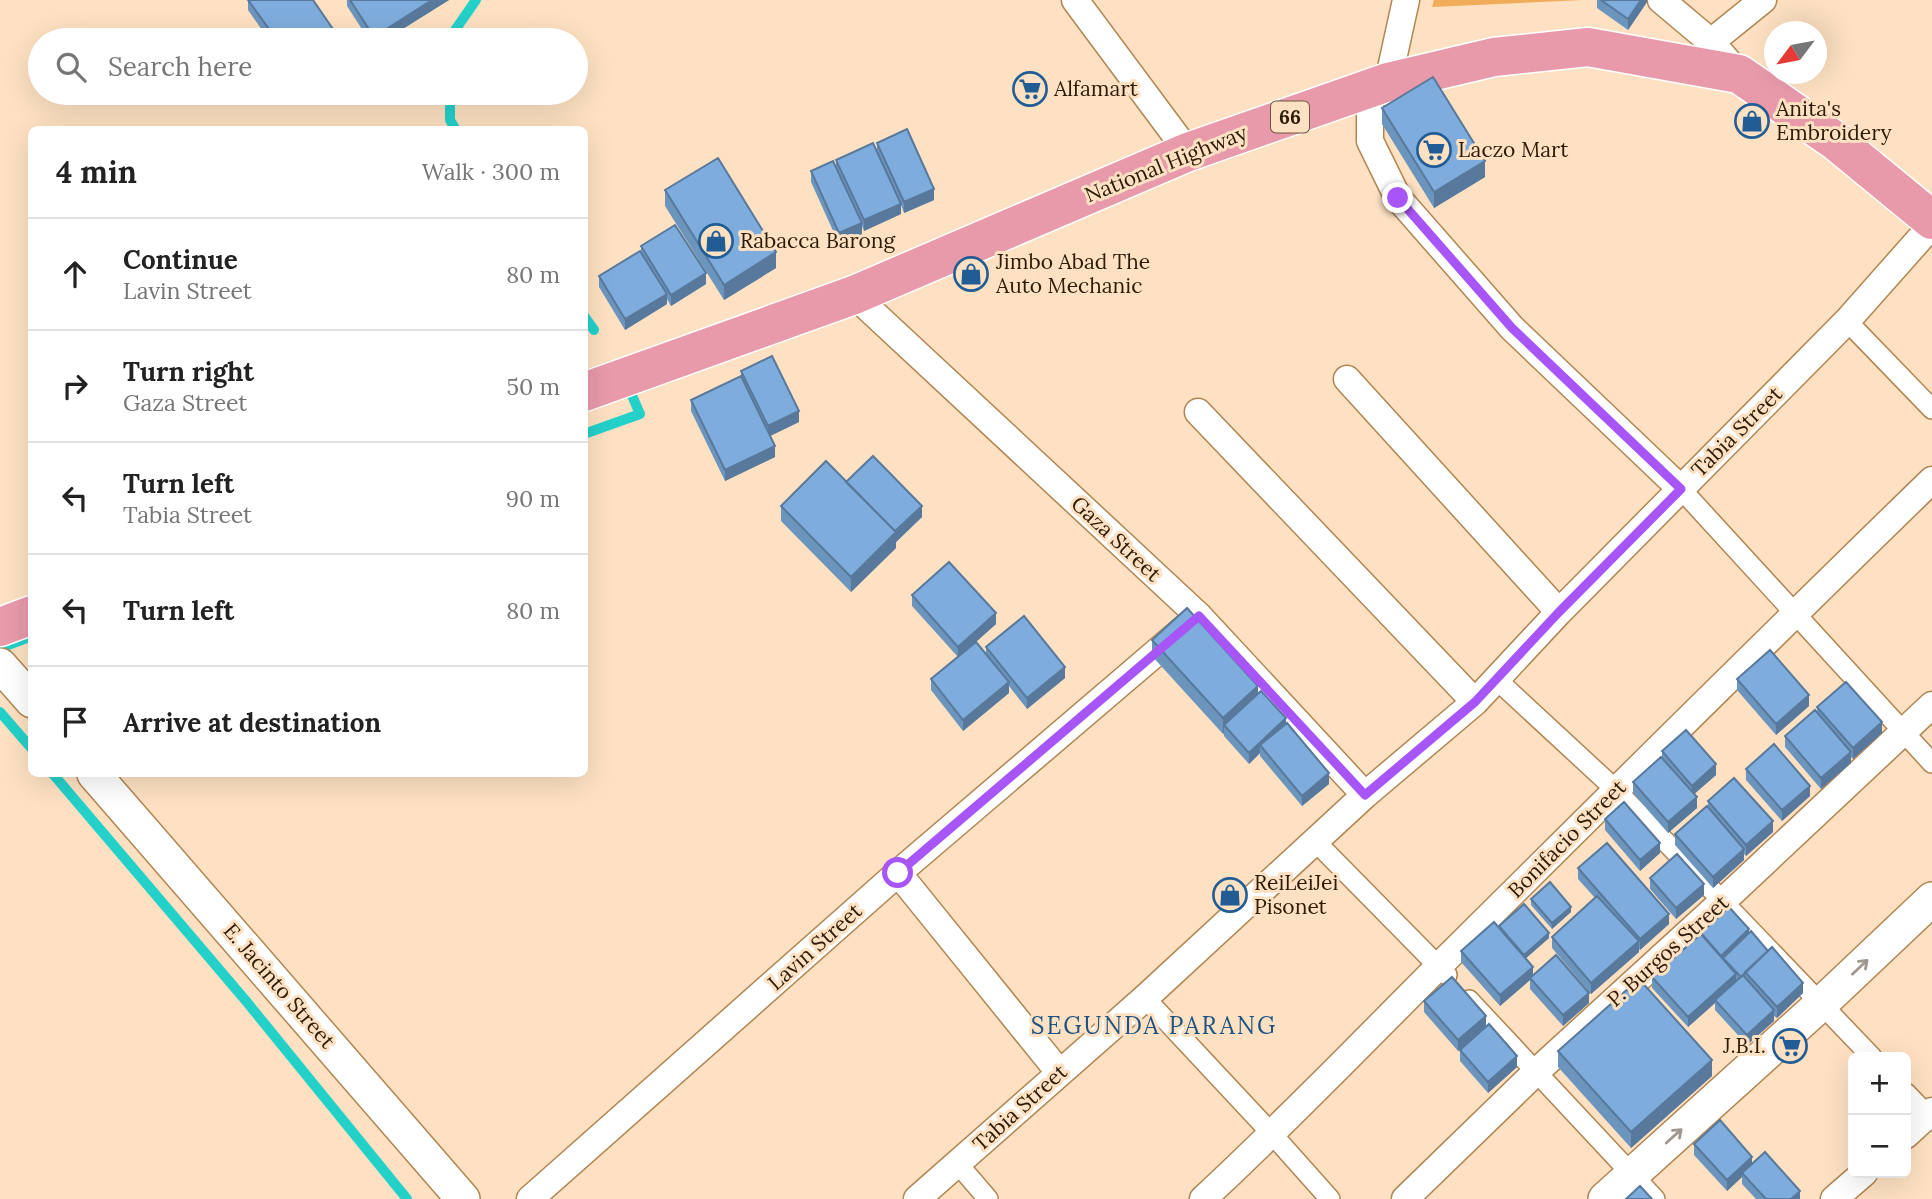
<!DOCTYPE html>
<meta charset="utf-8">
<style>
body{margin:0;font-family:Lora,serif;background:#f6f6f6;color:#222}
.controls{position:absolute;right:21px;bottom:21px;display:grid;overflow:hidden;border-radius:10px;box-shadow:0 7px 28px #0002}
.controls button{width:63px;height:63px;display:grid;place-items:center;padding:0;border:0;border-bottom:2px solid #e0e0e0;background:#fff;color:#222;font:35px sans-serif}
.compass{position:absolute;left:1764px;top:21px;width:63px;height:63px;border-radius:50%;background:#fff;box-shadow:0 7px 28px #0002;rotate:238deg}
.stop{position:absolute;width:21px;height:21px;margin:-16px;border:5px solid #a855f7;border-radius:50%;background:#fff}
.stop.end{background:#a855f7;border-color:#fff;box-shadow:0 2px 7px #0008}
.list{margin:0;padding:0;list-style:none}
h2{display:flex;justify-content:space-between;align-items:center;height:91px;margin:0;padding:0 28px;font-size:30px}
h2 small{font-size:23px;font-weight:400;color:#767676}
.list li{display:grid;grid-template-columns:46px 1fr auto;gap:21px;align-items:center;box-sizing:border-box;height:112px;padding:0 28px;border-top:2px solid #e0e0e0}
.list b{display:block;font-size:26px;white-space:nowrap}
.list p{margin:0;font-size:23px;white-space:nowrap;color:#767676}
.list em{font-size:23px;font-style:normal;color:#767676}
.icon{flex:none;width:38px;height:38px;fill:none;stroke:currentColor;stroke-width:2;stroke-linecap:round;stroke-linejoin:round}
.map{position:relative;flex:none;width:1932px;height:1199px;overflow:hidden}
.search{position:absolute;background:#fff;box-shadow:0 7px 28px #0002;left:28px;top:28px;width:560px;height:77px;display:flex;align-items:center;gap:18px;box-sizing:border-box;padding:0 24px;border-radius:38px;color:#767676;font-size:26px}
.panel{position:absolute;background:#fff;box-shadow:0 7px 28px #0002;left:28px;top:126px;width:560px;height:651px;border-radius:10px}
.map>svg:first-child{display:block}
.green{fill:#f0ac59}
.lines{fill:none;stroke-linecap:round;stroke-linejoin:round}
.stream{stroke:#23d1c9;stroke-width:10}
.pedestrian-casing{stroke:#b18552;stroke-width:22}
.minor-casing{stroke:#b18552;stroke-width:29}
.tertiary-casing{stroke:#b18552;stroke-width:36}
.primary-casing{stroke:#fff;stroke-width:41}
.pedestrian{stroke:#fff;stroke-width:19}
.minor{stroke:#fff;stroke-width:26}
.tertiary{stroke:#fff;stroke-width:33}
.primary{stroke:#e89aab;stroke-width:38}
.wall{fill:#6c95be}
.shaded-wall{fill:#58799b}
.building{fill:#7eaddd;stroke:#58799b;stroke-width:2}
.oneway{stroke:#a0988f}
.route{stroke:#a855f7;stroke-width:9}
.labels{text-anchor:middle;stroke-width:6;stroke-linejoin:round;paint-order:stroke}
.shield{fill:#fee1c2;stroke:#6b563e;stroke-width:2}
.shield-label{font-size:19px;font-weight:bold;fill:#2c1b06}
.poi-label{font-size:21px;fill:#2c1b06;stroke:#fee1c2;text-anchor:start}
.street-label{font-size:21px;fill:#2c1b06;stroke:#fee1c2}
.quarter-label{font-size:24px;letter-spacing:2px;fill:#1c5384;stroke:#fee1c2}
</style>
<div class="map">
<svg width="1932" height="1199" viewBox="0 0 1932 1199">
<rect width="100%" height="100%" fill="#fee1c2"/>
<path class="green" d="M1434 0H1583L1432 7Z"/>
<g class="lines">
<path class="stream" d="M451 40V36L476 0
M450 93V120L456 130
M584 316 594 330
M584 434 640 414 627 384
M0 648 32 636
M0 712 32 749
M53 774 246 1001 407 1199"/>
<g class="pedestrian-casing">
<path id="pedestrian" d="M1847 321 1932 409
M1681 489 1932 763
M1496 679 1616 790 1872 1057
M1316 842 1447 975
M1145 998 1273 1135 1330 1199
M1469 1000 1655 1199
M1906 1093 1932 1120
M958 1164 988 1199"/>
</g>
<g class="minor-casing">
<path id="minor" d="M1075 0 1188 152
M1661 0 1711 42 1739 74
M1711 42 1763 0
M1388 82 1406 0
M1370 89V141L1398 198 1512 328 1681 489
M854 295 1199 616 1365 795
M1347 379 1559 612
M1198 412 1475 702
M898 873 1059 1072
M1906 1135 1932 1111
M530 1199 898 873 1199 616
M917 1199 1145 998 1365 795 1475 702 1559 612 1847 321 1932 225
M1203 1199C1285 1123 1362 1043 1441 964 1604 802 1767 640 1932 480
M1405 1199 1536 1072 1722 902 1932 705
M1834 1199 1864 1173"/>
</g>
<g class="tertiary-casing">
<path id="tertiary" d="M0 665 32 701
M94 774 463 1199
M1605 1199 1821 1004 1932 899"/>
</g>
<g class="primary-casing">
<path id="primary" d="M584 392 854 295 1188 152 1388 82 1494 57 1588 47 1739 74 1837 142 1932 220
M0 627 32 615"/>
</g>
<use href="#pedestrian" class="pedestrian"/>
<use href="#minor" class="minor"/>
<use href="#tertiary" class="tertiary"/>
<use href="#primary" class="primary"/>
</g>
<path class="wall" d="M248 0 335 40H269L248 10Z
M347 0H449L385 40H369L347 6Z
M1597 0H1647V2L1628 30 1597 8Z
M1382 108 1485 177 1434 208 1382 124Z
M877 143 934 200 904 213 901 205V214L864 231 862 226V234L839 244 811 182V171L836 168V160L877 152Z
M665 190 776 268 724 300 665 206Z
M641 246 706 284 671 306 667 299V304L625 330 599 287V276L641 252Z
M741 371 799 422 770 436 775 457 725 481 691 411V400L741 376Z
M846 482 922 517 896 542V548L851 592 781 521V506Z
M912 595 996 624 969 648 986 654V647L1065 678 1027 709 1009 686V693L963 731 931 690V679L958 657 912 606Z
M1152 640 1258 694 1286 723 1329 784 1302 806 1260 756V753L1249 764 1224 736V733L1223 734 1152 656Z
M1737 679 1809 706 1776 735 1737 690Z
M1817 707 1882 733 1853 759 1851 757V763L1821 789 1785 747V736L1817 713Z
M1662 751 1716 775 1694 794 1697 808 1668 833 1633 793V782L1662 758Z
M1746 769 1810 796 1782 821 1746 780Z
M1708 801 1773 832 1746 856 1744 854V860L1713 888 1675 845V834L1708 807Z
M1605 819 1660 853 1640 871 1605 830Z
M1578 868 1669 924 1640 950 1639 949V952L1591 994 1552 948V937L1595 898 1578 879Z
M1650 878 1704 895 1676 919 1650 889Z
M1531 899 1571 912 1552 929 1531 905Z
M1499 926 1549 938 1526 958 1533 975 1589 1003 1563 1026 1530 989V980L1500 1006 1461 962V951L1499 928Z
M1749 933 1803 993 1777 1018 1774 1016V1021L1747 1045 1715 1010V1003L1688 1027 1652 988V977Z
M1424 1001 1486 1016 1458 1051 1424 1012Z
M1460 1050 1517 1067 1488 1093 1460 1061Z
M1558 1051 1712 1076 1631 1148 1558 1067Z
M1694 1144 1752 1164 1800 1199H1756L1742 1184V1177L1727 1191 1694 1155Z"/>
<path class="shaded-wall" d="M432 0H449L385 40H374V37Z
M1641 0H1647V2L1628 30V19Z
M335 32V40H324Z
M1485 161V177L1434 208V192Z
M934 189V200L904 213V202Z
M901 204V214L864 231V220Z
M862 223V234L839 244V233Z
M776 252V268L724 300V285Z
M706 273V284L671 306V295Z
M667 294V304L625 330V319Z
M799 411V422L768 437V426Z
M775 446V457L725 481V470Z
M922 506V517L896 542V548L851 592V577Z
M996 613V624L958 658V647Z
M1065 667V678L1027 709V698Z
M1009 682V693L963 731V720Z
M1258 686V702L1224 725V733L1223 734V718Z
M1809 695V706L1776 735V724Z
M1286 718V729L1260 745V753L1249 764V753Z
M1882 722V733L1853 759V748Z
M1851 752V763L1821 789V778Z
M1716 764V775L1692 796V786Z
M1329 773V784L1302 806V796Z
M1810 786V796L1782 821V810Z
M1697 797V808L1668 833V822Z
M1773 821V832L1746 856V845Z
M1660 843V853L1640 871V860Z
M1744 849V860L1713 888V877Z
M1704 884V895L1676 919V908Z
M1571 907V912L1552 929V923Z
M1669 914V924L1640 950V939Z
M1749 929V935L1721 961V956Z
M1549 933V938L1524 960V955Z
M1639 941V952L1591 994V983Z
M1533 967V977L1530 978V980L1500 1006V995Z
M1736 974V985L1715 1000V1003L1688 1027V1017Z
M1803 983V993L1777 1018V1007Z
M1589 993V1003L1563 1026V1015Z
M1774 1010V1021L1747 1045V1035Z
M1486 1016V1027L1458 1051V1040Z
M1517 1056V1067L1488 1093V1082Z
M1712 1060V1076L1631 1148V1132Z
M1752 1157V1168L1742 1173V1177L1727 1191V1180Z
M1800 1191V1199H1791Z"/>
<path class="building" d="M248 0H313L335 32 324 40H277Z
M350 0H432L374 37Z
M1601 0H1641L1628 19Z
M1433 77 1485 161 1434 192 1382 108Z
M907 129 934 189 904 202 877 143Z
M873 143 901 204 864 220 836 160Z
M718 158 776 252 724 285 665 190Z
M833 161 862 223 839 233 811 171Z
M675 225 706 273 671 295 641 246Z
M640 251 667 294 625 319 599 276Z
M772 356 799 411 768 426 741 371Z
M741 376 775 446 725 470 691 400Z
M873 456 922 506 895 531 846 482Z
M826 461 896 532 851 577 781 506Z
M949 562 996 613 958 647 912 595Z
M1187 608 1258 686 1223 718 1152 640Z
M1024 616 1065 667 1027 698 986 647Z
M976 642 1009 682 963 720 931 679Z
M1770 650 1809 695 1776 724 1737 679Z
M1846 682 1882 722 1853 748 1817 707Z
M1261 691 1286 718 1249 753 1224 725Z
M1815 710 1851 752 1821 778 1785 736Z
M1287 723 1329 773 1302 796 1260 745Z
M1686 730 1716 764 1692 786 1662 751Z
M1774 744 1810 786 1782 810 1746 769Z
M1661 757 1697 797 1668 822 1633 782Z
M1734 778 1773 821 1746 845 1708 801Z
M1624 802 1660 843 1640 860 1605 819Z
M1707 806 1744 849 1713 877 1675 834Z
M1607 843 1669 914 1640 939 1578 868Z
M1677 854 1704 884 1676 908 1650 878Z
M1550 882 1571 907 1552 923 1531 899Z
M1597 896 1639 941 1591 983 1552 937Z
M1524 904 1549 933 1524 955 1499 926Z
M1729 907 1749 929 1721 956 1701 933Z
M1494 922 1533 967 1500 995 1461 951Z
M1751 931 1768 951 1741 977 1723 958Z
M1701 934 1736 974 1688 1017 1652 977Z
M1772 947 1803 983 1777 1007 1745 972Z
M1556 955 1589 993 1563 1015 1530 978Z
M1743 975 1774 1010 1747 1035 1715 1000Z
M1452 977 1486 1016 1458 1040 1424 1001Z
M1639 979 1712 1060 1631 1132 1558 1051Z
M1489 1024 1517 1056 1488 1082 1460 1050Z
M1720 1120 1752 1157 1727 1180 1694 1144Z
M1765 1152 1800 1191 1791 1199H1766L1742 1173Z
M1640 1186 1652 1199H1626Z"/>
<defs><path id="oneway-shaft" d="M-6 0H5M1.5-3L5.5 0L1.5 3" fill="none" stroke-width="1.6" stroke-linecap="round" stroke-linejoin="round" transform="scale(1.75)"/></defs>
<g class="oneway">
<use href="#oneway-shaft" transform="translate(1860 967) rotate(-43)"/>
<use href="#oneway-shaft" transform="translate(1674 1136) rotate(-42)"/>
</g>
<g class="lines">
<path class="route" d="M898 873 1199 616 1365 795 1475 702 1559 612 1681 489 1512 328 1398 198"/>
</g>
<defs>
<g id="supermarket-ring" transform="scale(1.75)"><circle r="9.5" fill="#fee1c2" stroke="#215d94" stroke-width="1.5"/><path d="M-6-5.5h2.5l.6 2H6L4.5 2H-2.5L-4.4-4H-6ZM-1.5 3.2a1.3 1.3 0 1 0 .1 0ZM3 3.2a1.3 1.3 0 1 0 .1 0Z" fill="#215d94"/></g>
<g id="shop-ring" transform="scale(1.75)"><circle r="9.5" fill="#fee1c2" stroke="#215d94" stroke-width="1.5"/><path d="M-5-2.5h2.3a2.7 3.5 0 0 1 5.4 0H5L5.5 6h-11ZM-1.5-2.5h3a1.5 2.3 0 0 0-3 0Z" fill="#215d94"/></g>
</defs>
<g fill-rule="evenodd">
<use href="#supermarket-ring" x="1030" y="89"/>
<use href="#shop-ring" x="1752" y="121"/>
<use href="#supermarket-ring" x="1434" y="150"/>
<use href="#shop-ring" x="716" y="241"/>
<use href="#shop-ring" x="971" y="274"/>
<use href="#shop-ring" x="1230" y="895"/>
<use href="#supermarket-ring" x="1790" y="1046"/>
</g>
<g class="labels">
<rect class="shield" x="1271" y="101.5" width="38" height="31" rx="5"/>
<g class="shield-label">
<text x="1290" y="124">66</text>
</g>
<g class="poi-label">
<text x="1054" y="96">Alfamart</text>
<text x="1776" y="116">Anita's<tspan x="1776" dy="24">Embroidery</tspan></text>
<text x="1458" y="157">Laczo Mart</text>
<text x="740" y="248">Rabacca Barong</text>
<text x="996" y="269">Jimbo Abad The<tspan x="996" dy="24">Auto Mechanic</tspan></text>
<text x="1254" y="890">ReiLeiJei<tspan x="1254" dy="24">Pisonet</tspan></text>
<text x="1766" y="1053" text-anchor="end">J.B.I.</text>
</g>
<g class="street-label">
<text transform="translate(1166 164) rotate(-22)" y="7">National Highway</text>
<text transform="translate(1737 432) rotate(-45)" y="7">Tabia Street</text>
<text transform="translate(1116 539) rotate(43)" y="7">Gaza Street</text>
<text transform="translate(1567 839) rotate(-45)" y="7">Bonifacio Street</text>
<text transform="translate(815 947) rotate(-42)" y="7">Lavin Street</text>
<text transform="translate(1668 951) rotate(-42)" y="7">P. Burgos Street</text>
<text transform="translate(279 986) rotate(49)" y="7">E. Jacinto Street</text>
<text transform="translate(1020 1108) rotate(-42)" y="7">Tabia Street</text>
</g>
<g class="quarter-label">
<text x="1154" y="1034">SEGUNDA PARANG</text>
</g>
</g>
</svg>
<div class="controls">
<button>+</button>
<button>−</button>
</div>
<svg class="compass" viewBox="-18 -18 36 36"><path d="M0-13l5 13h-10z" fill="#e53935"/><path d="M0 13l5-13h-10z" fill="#767676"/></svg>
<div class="stop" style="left:898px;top:873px"></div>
<div class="stop end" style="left:1398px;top:198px"></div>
<div class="search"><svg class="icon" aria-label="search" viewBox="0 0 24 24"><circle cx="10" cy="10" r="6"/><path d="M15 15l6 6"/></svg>Search here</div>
<section class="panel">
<h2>4 min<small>Walk · 300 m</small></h2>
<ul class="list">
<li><svg class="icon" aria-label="ahead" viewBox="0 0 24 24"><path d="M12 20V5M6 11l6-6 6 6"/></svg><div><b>Continue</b><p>Lavin Street</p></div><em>80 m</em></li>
<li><svg class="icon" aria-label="right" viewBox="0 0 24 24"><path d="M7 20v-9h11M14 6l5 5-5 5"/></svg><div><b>Turn right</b><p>Gaza Street</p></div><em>50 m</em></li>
<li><svg class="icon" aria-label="left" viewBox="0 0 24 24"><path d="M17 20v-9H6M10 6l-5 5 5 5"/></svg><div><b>Turn left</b><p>Tabia Street</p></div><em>90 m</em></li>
<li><svg class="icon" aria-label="left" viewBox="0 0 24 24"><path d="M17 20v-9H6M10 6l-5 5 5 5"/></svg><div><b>Turn left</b></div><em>80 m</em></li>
<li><svg class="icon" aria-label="arrive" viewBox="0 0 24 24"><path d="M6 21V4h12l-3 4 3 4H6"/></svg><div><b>Arrive at destination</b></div></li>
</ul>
</section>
</div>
